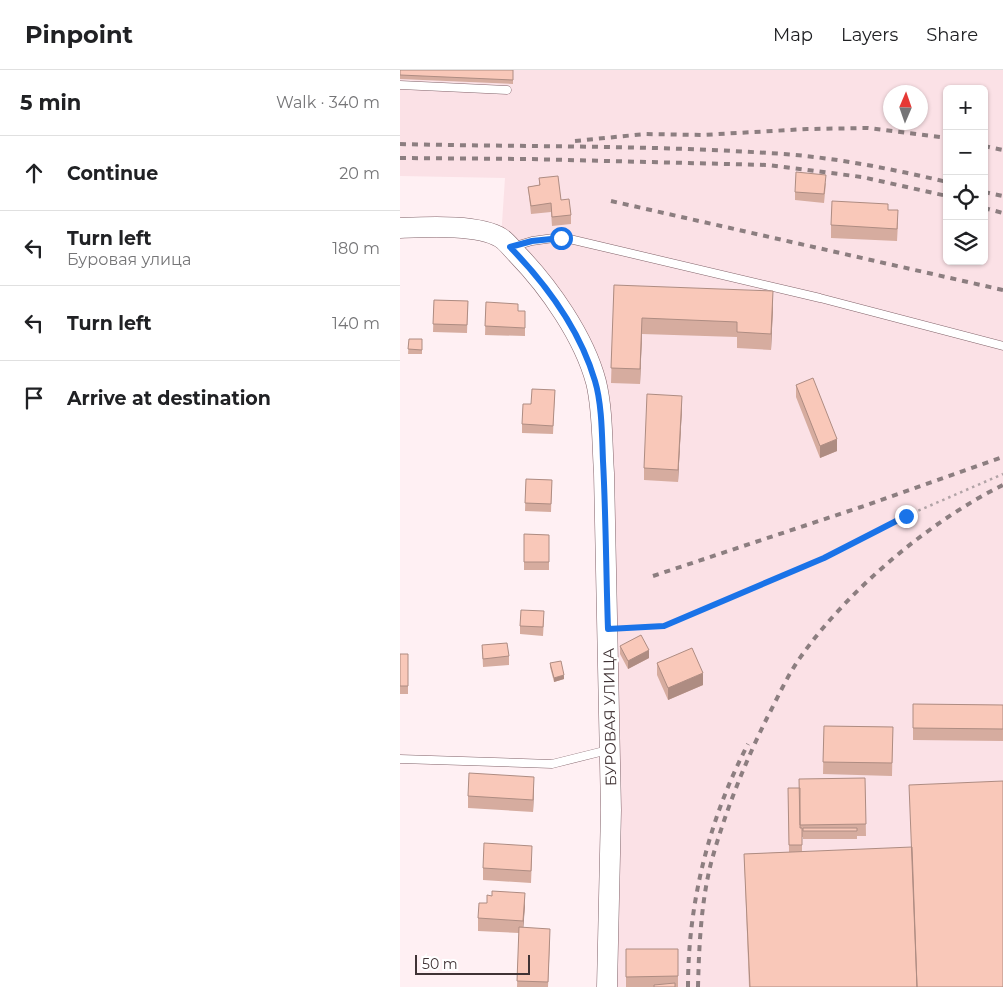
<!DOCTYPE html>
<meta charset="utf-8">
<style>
body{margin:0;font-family:Montserrat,sans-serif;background:#f2f2f2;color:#202124}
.controls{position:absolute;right:15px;top:15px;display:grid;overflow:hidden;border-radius:8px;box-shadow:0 1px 4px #0004}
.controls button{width:45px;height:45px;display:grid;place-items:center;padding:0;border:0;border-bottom:1px solid #e0e0e0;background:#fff;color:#202124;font:25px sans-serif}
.compass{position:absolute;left:483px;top:15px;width:45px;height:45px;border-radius:50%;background:#fff;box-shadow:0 1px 4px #0004;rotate:2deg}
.scale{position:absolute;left:15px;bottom:12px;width:115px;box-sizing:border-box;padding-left:5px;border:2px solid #403335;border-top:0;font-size:14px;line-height:18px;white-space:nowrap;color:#403335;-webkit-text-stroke:4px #fff;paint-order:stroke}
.stop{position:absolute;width:15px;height:15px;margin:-11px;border:4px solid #1a73e8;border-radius:50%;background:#fff}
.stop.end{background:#1a73e8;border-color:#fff;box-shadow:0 1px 5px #0008}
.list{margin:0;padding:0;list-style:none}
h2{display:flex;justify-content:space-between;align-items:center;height:65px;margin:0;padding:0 20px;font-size:21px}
h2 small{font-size:16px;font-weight:400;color:#757577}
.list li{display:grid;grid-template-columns:32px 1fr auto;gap:15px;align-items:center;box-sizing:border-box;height:75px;padding:0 20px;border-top:1px solid #e0e0e0}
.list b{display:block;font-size:19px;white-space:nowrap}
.list p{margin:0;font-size:16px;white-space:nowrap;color:#757577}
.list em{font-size:16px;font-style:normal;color:#757577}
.icon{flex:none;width:28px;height:28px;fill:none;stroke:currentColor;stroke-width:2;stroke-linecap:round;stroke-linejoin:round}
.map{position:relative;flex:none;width:603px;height:917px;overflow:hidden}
header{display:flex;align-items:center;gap:30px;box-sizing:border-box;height:70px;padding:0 25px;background:#fff;border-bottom:1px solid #e0e0e0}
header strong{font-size:24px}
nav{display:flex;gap:28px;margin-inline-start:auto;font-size:18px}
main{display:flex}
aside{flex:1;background:#fff}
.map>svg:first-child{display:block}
.built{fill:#fbe1e6;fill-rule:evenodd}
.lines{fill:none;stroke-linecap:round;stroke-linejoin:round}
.service-casing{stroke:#82636a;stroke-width:9}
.tertiary-casing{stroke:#82636a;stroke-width:21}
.path{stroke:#b1a3a6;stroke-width:2.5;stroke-dasharray:2.5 4;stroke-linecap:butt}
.service{stroke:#fff;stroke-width:8}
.tertiary{stroke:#fff;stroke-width:20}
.rail{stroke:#8c7e80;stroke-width:4;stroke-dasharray:6 6;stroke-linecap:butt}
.wall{fill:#d6ac9f}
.shaded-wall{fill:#ae8c82}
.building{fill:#f9c8b9;stroke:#ae8c82}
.route{stroke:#1a73e8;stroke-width:6}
.labels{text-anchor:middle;stroke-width:5;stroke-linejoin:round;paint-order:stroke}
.street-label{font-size:15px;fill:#403335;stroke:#fff}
</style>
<header>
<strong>Pinpoint</strong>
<nav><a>Map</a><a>Layers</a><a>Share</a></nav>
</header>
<main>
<aside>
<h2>5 min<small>Walk · 340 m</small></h2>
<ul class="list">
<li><svg class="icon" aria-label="ahead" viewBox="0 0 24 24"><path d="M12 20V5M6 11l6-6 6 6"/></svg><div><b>Continue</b></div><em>20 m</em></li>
<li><svg class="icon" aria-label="left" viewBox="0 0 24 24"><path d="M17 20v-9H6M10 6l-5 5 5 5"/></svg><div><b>Turn left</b><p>Буровая улица</p></div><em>180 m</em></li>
<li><svg class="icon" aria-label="left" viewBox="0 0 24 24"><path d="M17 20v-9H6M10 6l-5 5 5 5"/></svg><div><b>Turn left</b></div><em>140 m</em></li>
<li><svg class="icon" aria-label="arrive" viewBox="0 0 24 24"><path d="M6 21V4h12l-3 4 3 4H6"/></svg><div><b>Arrive at destination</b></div></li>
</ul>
</aside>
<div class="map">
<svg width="603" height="917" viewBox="0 0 603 917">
<rect width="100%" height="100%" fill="#fff0f3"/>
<path class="built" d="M0 0H603V917H207L204 403 186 284 101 168 105 108 0 106ZM547 19H584V191H547ZM490 22H520V52H490Z"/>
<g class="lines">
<g class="service-casing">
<path id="service" d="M0 15 107 20
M112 177 132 171 161 167 420 228 603 276
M0 689 152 694 208 680"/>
</g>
<g class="tertiary-casing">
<path id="tertiary" d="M0 158C26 157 79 154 101 168 107 172 112 179 117 184 149 217 184 267 196 312 203 340 202 375 204 403L211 740 207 917"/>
</g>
<path class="path" d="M225 558 264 556 424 488 506 446 603 404"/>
<use href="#service" class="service"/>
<use href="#tertiary" class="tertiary"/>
<path class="rail" d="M175 71 245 64 302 65 407 59 468 58 547 68
M0 74C122 77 245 75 368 83 428 86 488 98 547 112
M584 76 603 80
M0 88 127 89 368 95 462 107 547 126
M584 122 603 126
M211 131 603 220
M584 138 603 143
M253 506 464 436 603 387
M288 917C288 833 309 749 348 674
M298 917C299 876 301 833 311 793 324 745 345 692 367 648 378 627 388 604 402 585 449 519 530 451 603 415"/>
</g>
<path class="wall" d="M0 0H113V14L0 9Z
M139 108 161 130 171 145V154L152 156 151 142 131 144 128 117 139 115Z
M426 113 424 133 395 130V122Z
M488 140 498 153 497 171 431 168V155Z
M214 215 373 237 371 280 337 278V267L242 264 240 314 211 313Z
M34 230 68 231 67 263 33 262Z
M86 232 118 241H125V266L85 265Z
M9 269H22V284H8Z
M396 315 437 381 420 388 396 327Z
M155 320 153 364 122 363V354Z
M282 338 278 412 244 410V398Z
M126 409 152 410 151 442 125 441Z
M124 464 149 465V500H124Z
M144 549 143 566 120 564V556Z
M82 575 109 586V595L83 597Z
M220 576 249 588 228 599 220 584Z
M0 584H8V624H0Z
M150 593 164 609 154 612 150 597Z
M257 593 303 615 268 630 257 605Z
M513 634 603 635V671L513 670Z
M424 656 493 657 492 706 423 704Z
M465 708 466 766H457V769H403V767H402V781L603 917H349L344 784 389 782 388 718H399Z
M134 719 133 742 68 738V726Z
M132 788 131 813 83 810V798Z
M125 835 123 858 150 871 148 917H117L119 863 78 861V848Z
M226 879H278V917H226Z"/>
<path class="shaded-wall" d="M373 221V237L371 280V264Z
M242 248V264L240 314V299Z
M282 326V338L278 412V400Z
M437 369V381L420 388V376Z
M249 580V588L228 599V591Z
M303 603V615L268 630V618Z
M164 605V609L154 612V608Z
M134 707V719L133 742V730Z
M125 823V835L123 863V851Z"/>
<path class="building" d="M0 0H113V10L0 5Z
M396 102 426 105 424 124 395 122Z
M158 106 161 130 169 129 171 145 152 147 151 133 131 136 128 117 140 115 139 108Z
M432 131 488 134V140H498L497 159 431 155Z
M214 215 373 221 371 264 337 262V252L242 248 240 299 211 298Z
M34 230 68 231 67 255 33 254Z
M86 232 118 234V241H125V258L85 256Z
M9 269H22V280L8 279Z
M413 308 437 369 420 376 396 315Z
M132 319 155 320 153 356 122 354 123 334H131Z
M247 324 282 326 278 400 244 398Z
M126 409 152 410 151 434 125 433Z
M124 464 149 465V492H124Z
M121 540 144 541 143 557 120 556Z
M241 565 249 580 228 591 220 576Z
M107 573 109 586 83 589 82 575Z
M292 578 303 603 268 618 257 593Z
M0 584H8V616H0Z
M161 591 164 605 154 608 150 593Z
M513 634 603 635V659L513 658Z
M424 656 493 657 492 693 423 692Z
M69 703 134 707 133 730 68 726Z
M465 708 466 754 400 755 399 709Z
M603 711V917H517L509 715Z
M388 718H400V758H402V775H389Z
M403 758H457V761H403Z
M84 773 132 776 131 801 83 798Z
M512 777 517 917H350L344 784Z
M92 821 125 823 123 851 78 848 79 833H87V825L92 826Z
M119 857 150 859 148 912 117 911Z
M226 879H278V906L226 907Z
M275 913V917H254V915Z"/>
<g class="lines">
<path class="route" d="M161 168 132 171 110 177C147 215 180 260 195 311 202 334 202 367 203 391 206 447 206 503 208 559L264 556 424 488 506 446"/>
</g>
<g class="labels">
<g class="street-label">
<text transform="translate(210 647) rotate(-91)" y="5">БУРОВАЯ УЛИЦА</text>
</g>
</g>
</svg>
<div class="controls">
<button>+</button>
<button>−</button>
<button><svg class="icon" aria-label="locate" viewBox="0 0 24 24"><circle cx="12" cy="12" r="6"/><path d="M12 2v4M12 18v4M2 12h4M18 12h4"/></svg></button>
<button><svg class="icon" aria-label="layers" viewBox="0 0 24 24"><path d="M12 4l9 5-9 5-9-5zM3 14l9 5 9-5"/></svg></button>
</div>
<svg class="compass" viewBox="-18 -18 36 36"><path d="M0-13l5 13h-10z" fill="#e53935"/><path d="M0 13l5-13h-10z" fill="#757577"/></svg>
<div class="scale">50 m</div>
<div class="stop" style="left:161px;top:168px"></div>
<div class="stop end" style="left:506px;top:446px"></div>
</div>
</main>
